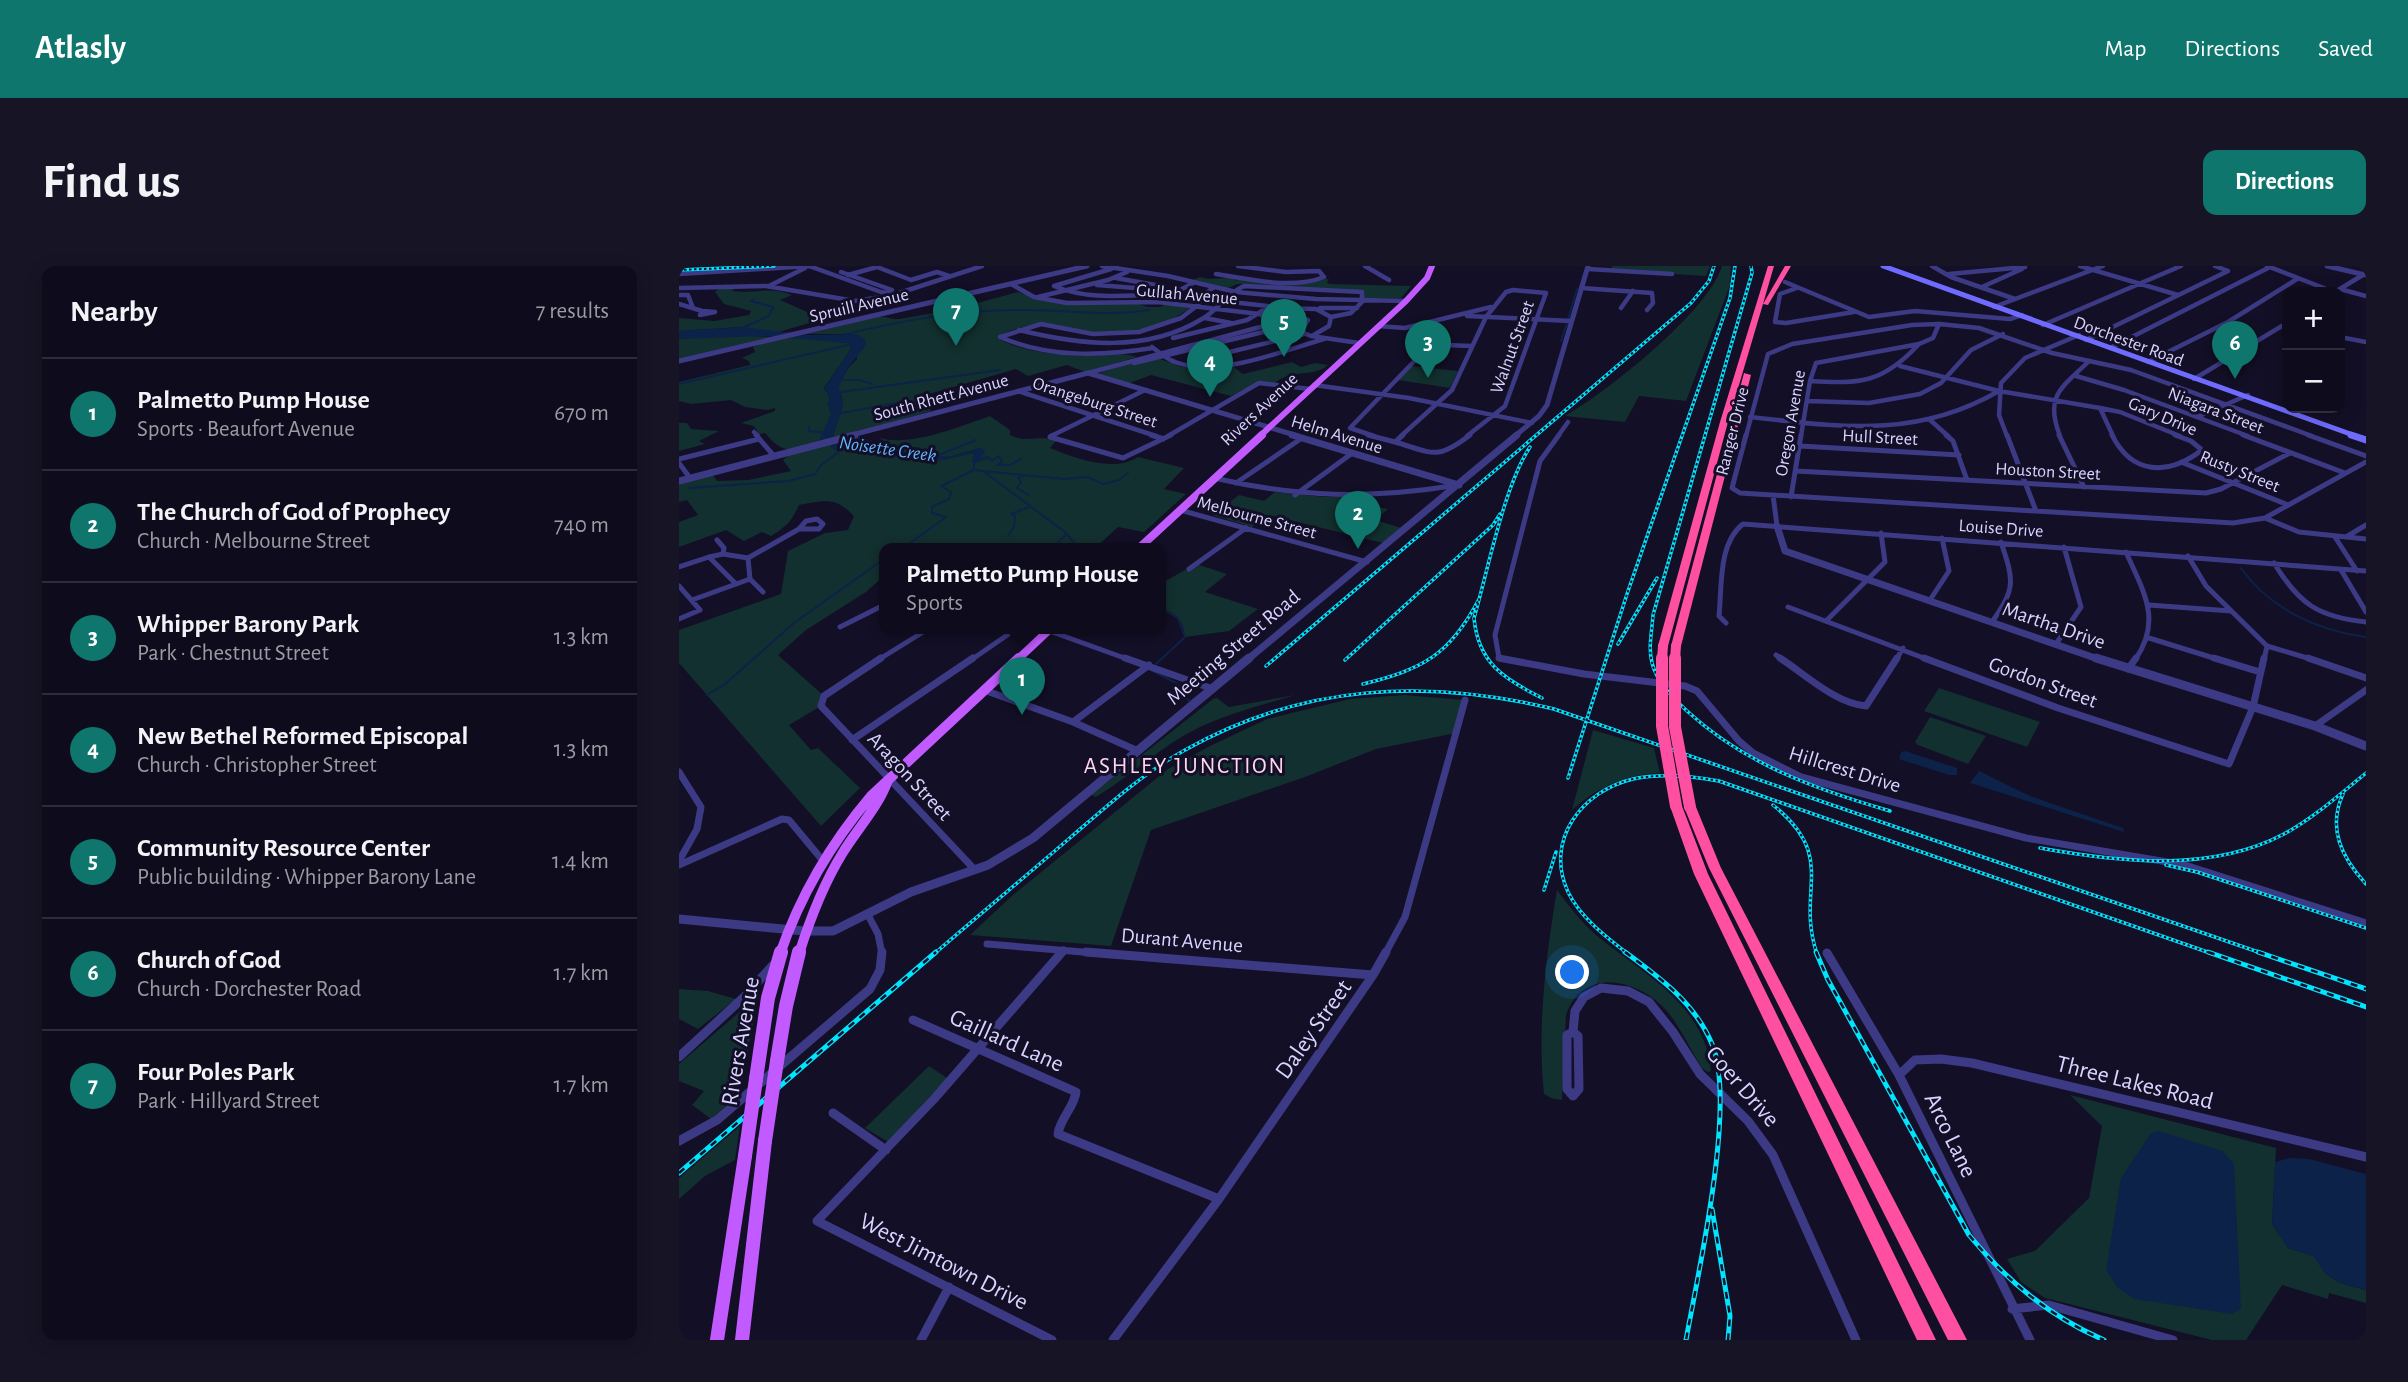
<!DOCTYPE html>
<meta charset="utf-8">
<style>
body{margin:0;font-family:"Alegreya Sans",sans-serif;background:#171425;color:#f1f3f6}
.controls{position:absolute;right:21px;top:21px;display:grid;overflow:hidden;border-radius:14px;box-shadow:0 4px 18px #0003}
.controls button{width:63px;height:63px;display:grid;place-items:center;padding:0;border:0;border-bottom:2px solid #2e2b3b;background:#0e0b1c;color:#f1f3f6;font:35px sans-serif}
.you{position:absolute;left:894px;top:707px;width:24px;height:24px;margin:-18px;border:5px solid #fff;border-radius:50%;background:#1a73e8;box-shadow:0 0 0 10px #1a73e833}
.badge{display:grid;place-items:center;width:46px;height:46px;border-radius:50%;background:#0f766e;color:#fff;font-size:23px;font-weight:700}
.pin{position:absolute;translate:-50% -58px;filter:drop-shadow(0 2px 4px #0008)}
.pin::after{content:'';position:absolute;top:37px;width:24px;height:21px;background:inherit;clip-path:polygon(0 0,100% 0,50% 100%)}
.popup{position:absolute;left:200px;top:277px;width:287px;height:91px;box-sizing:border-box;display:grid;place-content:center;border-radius:14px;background:#0e0b1c;filter:drop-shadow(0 2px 5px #0005);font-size:23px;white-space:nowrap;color:#9b9ba3}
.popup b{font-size:26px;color:#f1f3f6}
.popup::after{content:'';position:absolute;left:50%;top:100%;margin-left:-14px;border:14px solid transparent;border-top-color:#0e0b1c}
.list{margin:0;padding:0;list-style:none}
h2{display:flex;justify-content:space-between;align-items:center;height:91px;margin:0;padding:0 28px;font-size:30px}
h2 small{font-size:23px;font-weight:400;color:#9b9ba3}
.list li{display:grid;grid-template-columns:46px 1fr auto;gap:21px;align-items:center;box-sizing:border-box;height:112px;padding:0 28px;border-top:2px solid #2e2b3b}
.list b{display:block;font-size:26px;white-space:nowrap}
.list p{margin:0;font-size:23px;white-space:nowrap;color:#9b9ba3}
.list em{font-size:23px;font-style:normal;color:#9b9ba3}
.map{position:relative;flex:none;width:1687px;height:1074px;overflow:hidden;border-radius:14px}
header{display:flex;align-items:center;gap:42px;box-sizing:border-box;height:98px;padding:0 35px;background:#0f766e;color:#fff}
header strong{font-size:33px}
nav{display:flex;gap:38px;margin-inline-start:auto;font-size:24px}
.intro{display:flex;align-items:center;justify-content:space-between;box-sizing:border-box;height:168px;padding:0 42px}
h1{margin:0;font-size:49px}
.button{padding:18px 32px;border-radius:14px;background:#0f766e;color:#fff;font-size:24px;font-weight:700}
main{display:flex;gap:42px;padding:0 42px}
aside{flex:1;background:#0e0b1c;border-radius:14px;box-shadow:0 4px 18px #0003}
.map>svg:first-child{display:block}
.green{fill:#12302f}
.water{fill:#0c2248}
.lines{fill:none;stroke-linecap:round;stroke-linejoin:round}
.stream{stroke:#0c2248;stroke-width:2}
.minor-far3{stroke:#3d3a85;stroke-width:4.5}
.minor-far2{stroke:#3d3a85;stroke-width:5}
.minor-far1{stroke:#3d3a85;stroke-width:7}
.minor{stroke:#3d3a85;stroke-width:9}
.tertiary-far2{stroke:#3d3a85;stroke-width:5}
.tertiary-far1{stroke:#3d3a85;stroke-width:7}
.tertiary{stroke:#3d3a85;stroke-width:9}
.secondary-far1{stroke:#6f6bff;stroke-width:5}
.secondary{stroke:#6f6bff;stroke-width:7}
.primary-far3{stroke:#c25bff;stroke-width:6}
.primary-far2{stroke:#c25bff;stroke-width:8}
.primary-far1{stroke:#c25bff;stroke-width:10}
.primary{stroke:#c25bff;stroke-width:14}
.motorway{fill:#ff4fa3;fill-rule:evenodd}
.rail-far1-casing{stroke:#00e5ff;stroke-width:3.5}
.rail-casing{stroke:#00e5ff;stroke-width:5}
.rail-far1{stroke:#130f26;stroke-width:2;stroke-dasharray:2.5;stroke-linecap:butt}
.rail{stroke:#130f26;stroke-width:2.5;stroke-dasharray:7;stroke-linecap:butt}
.primary-bridge{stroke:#c25bff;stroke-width:14}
.motorway-bridge-far1{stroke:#ff4fa3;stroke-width:10}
.motorway-bridge{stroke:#ff4fa3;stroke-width:12}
.labels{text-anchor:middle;stroke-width:6;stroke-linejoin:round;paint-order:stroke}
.far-street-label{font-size:18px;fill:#d9d4ff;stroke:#130f26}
.far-water-label{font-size:19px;font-style:italic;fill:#62b6ff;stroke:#130f26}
.street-label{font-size:21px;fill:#d9d4ff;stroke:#130f26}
.neighbourhood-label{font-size:23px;letter-spacing:2px;fill:#ffd6f0;stroke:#130f26}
.near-street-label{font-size:24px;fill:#d9d4ff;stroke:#130f26}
</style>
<header>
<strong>Atlasly</strong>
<nav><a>Map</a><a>Directions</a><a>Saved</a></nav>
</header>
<div class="intro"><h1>Find us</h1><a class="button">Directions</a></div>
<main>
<aside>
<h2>Nearby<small>7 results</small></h2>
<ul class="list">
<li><span class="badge">1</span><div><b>Palmetto Pump House</b><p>Sports · Beaufort Avenue</p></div><em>670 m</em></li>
<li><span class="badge">2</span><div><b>The Church of God of Prophecy</b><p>Church · Melbourne Street</p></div><em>740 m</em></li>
<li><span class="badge">3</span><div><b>Whipper Barony Park</b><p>Park · Chestnut Street</p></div><em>1.3 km</em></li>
<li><span class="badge">4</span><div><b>New Bethel Reformed Episcopal</b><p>Church · Christopher Street</p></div><em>1.3 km</em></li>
<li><span class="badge">5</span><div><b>Community Resource Center</b><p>Public building · Whipper Barony Lane</p></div><em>1.4 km</em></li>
<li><span class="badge">6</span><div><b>Church of God</b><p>Church · Dorchester Road</p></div><em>1.7 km</em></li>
<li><span class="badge">7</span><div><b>Four Poles Park</b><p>Park · Hillyard Street</p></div><em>1.7 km</em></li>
</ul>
</aside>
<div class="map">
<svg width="1687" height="1074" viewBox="0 0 1687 1074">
<rect width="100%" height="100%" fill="#130f26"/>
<path class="green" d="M933 0H1031L1027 10 932 4Z
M1043 0H1052L1051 19 1007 135 960 130 946 156 886 150C928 126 1029 46 1043 0Z
M521 11C531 15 546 11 557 12L556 15 561 13 620 17 647 13H650L648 16 650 18 732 20 722 32H685L684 26 558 18 547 23 512 15Z
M43 20H59L53 25C75 28 92 20 113 29L101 34 144 53 96 67 64 61 0 65V52L35 55 70 49 72 45 45 38 36 26Z
M339 26 367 35 392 39 456 37 469 41H481L487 38 511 42C484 62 451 68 418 67 385 65 371 52 337 63 330 65 322 67 318 72 342 86 381 89 409 89 425 89 443 86 458 91L406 106 388 99 349 110 337 103 243 130 252 145 154 173C155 154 171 141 159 121L169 102 178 93 174 68H127L200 51C208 50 212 54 220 53 260 47 300 37 339 26Z
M47 69 141 73 169 77 172 81 170 86 145 122 151 131 149 138 152 148 142 177C114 184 106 191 86 167L80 168 75 160 62 157 96 145V142L89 144 66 141 52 134 12 138 0 135V116L71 99 70 95 63 92 76 86 74 81 88 75 0 94V73Z
M481 93 503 101 552 99 564 108 613 96 622 101 636 97 649 99C634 112 613 102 596 117L579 116 552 130 472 109 448 118 418 108 444 99Z
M733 100 779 105 771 122 719 114Z
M311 150 331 164V169C348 178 360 168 377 175L371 182C396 192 434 207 459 191L505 202 485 223 507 228 465 266 439 261 415 283H272C253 278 226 283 205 283V310L187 326 127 364 99 389 145 430 142 440 110 459 132 484 139 482 181 522 142 560 0 397V364L102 328 109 285 146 267 169 264 175 250C156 230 145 235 120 239 113 255 107 261 92 270L83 266 65 275 47 264 0 281V256L19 249 8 234 0 236V217L33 208 38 215 69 214 112 205 104 194C117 181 170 175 186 179 204 184 220 193 238 195 259 197 276 190 296 187L293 196 301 182 273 190H260L212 183 201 172C232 181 282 160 311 150Z
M0 157H8L12 163 40 165 20 175 26 178 0 185Z
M596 226 646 231 690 230 692 233 687 238 709 243 697 254 722 262 704 277 590 249 573 261 533 249 560 229 585 235Z
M517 298 548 308 526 326 579 343 550 365 506 371C505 355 496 346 481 342V318Z
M1260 422 1361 456 1348 481 1245 445Z
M616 429C583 439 548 448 517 463 481 481 452 510 417 531L412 529 534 433 538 432 550 441Z
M725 429 786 434 777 467 697 483 626 511 472 564 432 680 291 669 335 628 489 503 531 480 588 453 671 433Z
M1251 451 1307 470 1289 498 1239 479 1236 476Z
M914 464 975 482 981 507C948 508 917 522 893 544Z
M878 624C890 640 902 656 917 669 963 707 1026 738 1032 805L1029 806 1023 802C1011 783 1000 758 985 742 956 712 903 702 887 749L883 834 872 832 865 828C858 761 867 689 878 624Z
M0 723 29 725 57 733 19 763 0 753Z
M79 730 61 827 32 853 13 839 25 825 0 815V798Z
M250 800 268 812 209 876 186 862Z
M1391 829 1597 882 1593 958 1609 982 1635 990 1647 1008 1661 1017 1687 1024V1037L1650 1027 1649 1033 1603 1019 1567 1074H1533L1366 1032 1342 1016 1328 993 1356 985 1410 932 1423 860Z
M61 860 56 894 26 910 0 933V912Z"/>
<path class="water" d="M64 61 131 69 178 68 186 73 187 79 169 102 159 121C171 142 156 153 154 173L164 174 181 171 212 183 260 190H273L301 182 306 184 304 190 296 196H292L296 187 253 196 224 192 177 177 156 181 140 175 152 148 149 138 151 131 145 123 170 86 172 81 169 77 84 70 0 73V65Z
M1226 485 1278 502V509H1270L1220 493 1222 486Z
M1300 505 1351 530 1444 562 1445 566 1291 517Z
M1480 865 1544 885 1555 898 1562 1043 1553 1048 1455 1033 1439 1022 1427 1004 1442 912 1472 867Z
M1611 892 1630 893 1687 908V1024L1661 1017 1647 1008 1634 990 1609 982 1593 958 1596 896Z"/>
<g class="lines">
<path class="stream" d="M889 53 898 23
M63 62 90 50 94 41 72 35 75 33
M167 68C222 55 279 44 336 44 382 43 425 51 470 44
M882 75 888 57
M162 114H180L193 118
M0 118 169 79
M162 126 321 104
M163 147 222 136 231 135 232 141
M130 161V165L146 167
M257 190 297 174
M296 196 309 191 313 195 320 190 323 196 318 199H331L342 193
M295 204 304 205 386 266 400 283
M304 205 385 213 409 211 424 218 440 214 449 207
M346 209 339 212 342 216 338 222 349 229
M10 222 109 215 136 208 142 199 160 186 153 181
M329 270 335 261 336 250 332 248 350 241
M379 276 388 268
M223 283 267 251 253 247V241L270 233 272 226 262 220 295 204V195
M1562 302C1591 343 1639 365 1687 371
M477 398 506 371 499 352 481 342
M470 403 497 417 509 427 508 433 511 435
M27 429 45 419 115 357 205 293"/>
<path class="minor-far3" d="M423 0 489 10 557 26 637 33 727 35
M686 0 710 14
M1253 0 1272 11 1336 33
M1401 0 1499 29
M1536 0 1549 5
M1588 0 1655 26
M432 3 375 20C413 36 453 28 493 28
M909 3 993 8
M162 6 213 24
M0 8 130 0 202 26 217 28 303 0
M537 8C571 13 612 24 645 11L640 5 607 6 559 0
M1270 8 1346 1
M169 9 198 1 232 14 258 6 270 10
M437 12 482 20 472 27
M1106 16 1190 51 1236 45 1331 53 1343 49
M332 18 355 31 388 37 479 36 580 48 632 70 680 77
M418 19 456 22
M90 20 126 2
M1303 21 1343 3
M0 22 87 20 176 35 210 30
M902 22 973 27 974 37 968 44
M1118 22 1101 28 1096 56 1107 57 1175 46
M1661 23 1687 30
M1656 26 1687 7
M0 29H9L14 42
M492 29 514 17
M359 31 429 14 448 6
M543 35 598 41
M0 38 23 45
M1315 41 1424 0
M641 42H678
M942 42 954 25
M23 45 36 46 21 49Z
M788 50 892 55
M526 52 552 57
M594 52 615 49 629 54 625 60 616 63
M1364 59 1502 0
M699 60 726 62 812 41
M340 64C401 79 467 87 523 53 539 44 547 28 565 20L683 26V36L672 47 652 51
M1661 71 1687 76
M494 72 568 54 583 45 600 42 637 43 652 51 650 60 633 70
M1407 74 1549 5
M473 81C480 86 487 93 496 96 539 112 603 85 645 73
M474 82C422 90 370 92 321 71L362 58 414 68 460 66 502 52 519 39 524 29 534 22
M1431 82 1591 1
M514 84 523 89 534 90 625 68
M1469 96 1549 56 1618 13
M455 97 609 60
M1221 100 1320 125 1421 142
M409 107 600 56
M1397 110 1445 124 1569 170
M1515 113 1608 57
M1131 115C1182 118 1204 117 1240 78
M635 119 730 132 853 157
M339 125 477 170
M1128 135 1190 137 1241 128 1262 117 1292 84 1324 68
M1421 142 1441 146 1501 170
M1421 142 1434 170
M1071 151C1162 161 1237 173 1320 125
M1518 151 1569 129
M1250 153 1269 170
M75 166 79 170
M372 170 464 125
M489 170 580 117 631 123
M695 170 671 162 746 84 766 79 793 80
M722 170 773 124 807 51 827 26 834 24 867 27 826 140 788 170
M879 170 889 156
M1067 170 1089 88 1113 78 1233 59 1260 58 1300 62 1373 87 1452 104 1633 170
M1122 170 1131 115 1137 97 1240 78 1254 72 1260 58
M1328 170 1320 149 1322 117 1346 92 1400 69
M1381 170C1365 129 1383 122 1410 95"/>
<path class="minor-far2" d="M77 169 95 190
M472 169 485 173
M689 169 716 176
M1067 169 1053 222 1061 227 1554 257 1586 252 1687 196
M1267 169 1274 175 1288 214
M1328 169 1357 245
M1380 169 1405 221
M1433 169C1453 209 1489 210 1523 184L1512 175 1496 169
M1564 169 1666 207
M1629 169 1687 190
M372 170 375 169
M371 171 444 192 492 169
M716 176C754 187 757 195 791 169
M716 176 724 169
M1121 180 1280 189
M0 193 80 173
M1502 196 1609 239
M0 197 11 212
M1117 205 1527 227 1542 223 1611 187
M535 212C621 232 692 233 779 219
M557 217 623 172
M616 229 672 188
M1094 229 1098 260
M1112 231 1122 169
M501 244 688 296
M1586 252 1620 266 1687 273
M138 253 144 258 140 263H120L127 255Z
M1656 271 1678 305
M1667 271 1687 259
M38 274 45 282 44 288
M1447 286C1464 325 1484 354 1456 394
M1509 290 1527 320 1588 380 1585 394
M30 291 44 288 69 292 71 313
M69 292 120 263
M1595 297C1620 338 1639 351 1687 356
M0 301 30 291 57 318
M510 303 567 262
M1662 304 1687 346
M0 320 21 344 0 353
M13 334 71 313 84 326
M1251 334 1270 305 1263 272
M1470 339 1552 345
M1109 341 1250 394
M1148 354 1206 296 1202 267
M1313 356C1337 322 1335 315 1322 276
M1047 357 1040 350C1043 321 1039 277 1064 258L1687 305
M161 361 205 339
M365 363 451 394
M1470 372 1541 394
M1377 378 1402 341 1385 281
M1588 380 1635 394
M1097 389 1104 394
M199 394 249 363
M292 394 337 363
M829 394 820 392 816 369 861 195 880 169
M1217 394 1224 382"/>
<path class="minor-far1" d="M202 392 145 430 142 440 296 604
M446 392 534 423
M820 392 905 408 1006 420 1018 425 1060 475 1074 487 1122 511 1347 572 1506 599 1687 657
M1101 392C1127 409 1156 437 1187 440L1218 392
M1245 392 1379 442 1550 498 1574 441 1585 392
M1535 392 1581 406
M1629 392 1687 412
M1449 403 1457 392
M305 424 394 456 459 485
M394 456 470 399
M1636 460 1687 424
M173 474 294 392
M0 506 22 541 18 563 0 595
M0 599 103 553 110 554 145 596
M189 649 199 668 203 688
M308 678 428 688
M382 688 385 684
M706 688 726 651 786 434"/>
<path class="minor" d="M407 686 694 709
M1148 687 1220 809 1351 1074
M234 754 397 826C395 842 381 852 379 868L540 933
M894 766 899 770 900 823 894 830 888 823V769Z
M894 766 896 745 905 731 922 722 949 725 970 736 994 766 1021 808 1069 855 1094 889 1177 1074
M0 791 66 730 94 699
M1220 809 1236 794 1262 793 1293 797 1687 891
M154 847 207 884
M0 875 38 854 191 723 201 704 203 686
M1333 1043 1370 1039 1494 1074
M242 1074 270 1021
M373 1074 138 955 255 833 383 686
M434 1074 540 933 694 709 707 686"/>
<path class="tertiary-far2" d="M1648 0 1687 9
M0 95 408 0
M169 170 409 107 619 170
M836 170 860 150 868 139 909 0"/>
<path class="tertiary-far1" d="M613 169 780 219
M0 215 176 169
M1098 260 1106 285 1422 394
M568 394 838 169"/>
<path class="tertiary" d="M1417 392 1636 460 1687 480
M0 653 125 665H154L232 626 309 599 354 572 570 392"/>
<path class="secondary-far1" d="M1204 0 1677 170"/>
<path class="secondary" d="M1672 169 1687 174"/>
<path class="primary-far3" d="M581 170 727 35 748 12 753 0"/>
<path class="primary-far2" d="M459 283 583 169
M338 394 371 363"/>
<path class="primary-far1" d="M101 688C121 630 153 576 192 530L340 392
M120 688C131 653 144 619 163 588 178 563 199 542 209 514"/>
<path class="primary" d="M98 795 107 740 120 686
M77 813 89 732 102 686
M38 1074 66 890
M63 1074 86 875"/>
<path class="motorway" d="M1089 0H1095L1084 38 1106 0H1112L1089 39 1084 38 1049 156 989 380 984 383 980 382 979 380 1041 156Z
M1065 107 1072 109 1002 380 997 383 993 382 992 380Z
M997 536 1003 540 1029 608 1257 1074H1238L1015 608 991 540Z
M1011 537 1017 541 1042 602 1288 1074H1269L1030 602 1005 541Z"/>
<g class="rail-far1-casing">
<path id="rail-far1" d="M1072 0 1073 7 974 349C973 365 969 381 973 397 978 416 993 431 1007 444 1065 498 1136 523 1211 545
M0 4 95 0
M851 181C825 220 809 304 795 352 799 397 825 413 863 432
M939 378 978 312
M666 394 814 259 821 248
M587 400 1012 37 1030 15 1035 0
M684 418C744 403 771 389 800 333
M889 512 948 328 1051 32 1056 0
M1664 528C1648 563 1663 592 1687 618
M1094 539C1160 592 1116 623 1138 688
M1361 582C1440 596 1531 607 1605 568 1635 552 1661 528 1687 507
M1487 599 1518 606 1687 662
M865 624 877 586
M255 688C301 648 347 610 392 571 428 540 464 507 506 484 623 418 747 412 875 443L1585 688
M949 688C927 671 901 651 889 626 865 574 903 525 954 513 983 507 1012 510 1040 515L1534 688"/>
</g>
<g class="rail-casing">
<path id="rail" d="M946 686C981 712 1016 737 1033 778 1058 837 1019 1007 1007 1074
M1137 686 1149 714 1290 969C1328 1015 1370 1050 1425 1074
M1529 686 1687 741
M1579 686 1687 723
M0 907 257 686
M1033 943 1051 1050 1049 1074"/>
</g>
<use href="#rail-far1" class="rail-far1"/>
<use href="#rail" class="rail"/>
<path class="primary-bridge" d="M86 875 98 795
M66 890 77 813"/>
<path class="motorway-bridge-far1" d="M983 394 984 380
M996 394 997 380"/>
<path class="motorway-bridge" d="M983 392V460L997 540
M996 392V461L1011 541"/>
</g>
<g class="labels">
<g class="far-street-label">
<text transform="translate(508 28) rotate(5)" y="6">Gullah Avenue</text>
<text transform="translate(180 39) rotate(-13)" y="6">Spruill Avenue</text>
<text transform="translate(1450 75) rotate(20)" y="6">Dorchester Road</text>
<text transform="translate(833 81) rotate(-70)" y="6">Walnut Street</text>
<text transform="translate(262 131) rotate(-15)" y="6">South Rhett Avenue</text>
<text transform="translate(416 136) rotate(18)" y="6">Orangeburg Street</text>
<text transform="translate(580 143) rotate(-43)" y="6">Rivers Avenue</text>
<text transform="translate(1537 144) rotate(21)" y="6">Niagara Street</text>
<text transform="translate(1484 150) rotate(23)" y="6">Gary Drive</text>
<text transform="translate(1111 157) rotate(-80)" y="6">Oregon Avenue</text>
<text transform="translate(1053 165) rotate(-76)" y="6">Ranger Drive</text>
<text transform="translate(658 168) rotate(17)" y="6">Helm Avenue</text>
<text transform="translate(1201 171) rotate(3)" y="6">Hull Street</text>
<text transform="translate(1369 205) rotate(3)" y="6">Houston Street</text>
<text transform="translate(1561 205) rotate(22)" y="6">Rusty Street</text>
<text transform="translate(578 251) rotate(15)" y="6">Melbourne Street</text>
<text transform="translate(1322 262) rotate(4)" y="6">Louise Drive</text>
</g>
<g class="far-water-label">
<text transform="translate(209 182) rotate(8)" y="7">Noisette Creek</text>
</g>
<g class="street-label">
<text transform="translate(1375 359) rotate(19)" y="7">Martha Drive</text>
<text transform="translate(554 381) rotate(-40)" y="7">Meeting Street Road</text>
<text transform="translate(1364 416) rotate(20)" y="7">Gordon Street</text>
<text transform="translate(1166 503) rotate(17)" y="7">Hillcrest Drive</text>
<text transform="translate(231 510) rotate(47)" y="7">Aragon Street</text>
<text transform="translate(503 674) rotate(5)" y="7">Durant Avenue</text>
</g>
<g class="neighbourhood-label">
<text x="506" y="507">ASHLEY JUNCTION</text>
</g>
<g class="near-street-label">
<text transform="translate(634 763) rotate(-55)" y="8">Daley Street</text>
<text transform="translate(328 774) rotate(24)" y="8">Gaillard Lane</text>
<text transform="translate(61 775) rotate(-80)" y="8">Rivers Avenue</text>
<text transform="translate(1456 816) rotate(14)" y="8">Three Lakes Road</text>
<text transform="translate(1064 820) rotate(49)" y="8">Goer Drive</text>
<text transform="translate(1272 869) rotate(64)" y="8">Arco Lane</text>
<text transform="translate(265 995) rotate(27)" y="8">West Jimtown Drive</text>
</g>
</g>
</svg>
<div class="controls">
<button>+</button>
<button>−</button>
</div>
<div class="you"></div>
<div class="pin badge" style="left:343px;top:449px">1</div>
<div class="popup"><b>Palmetto Pump House</b>Sports</div>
<div class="pin badge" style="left:679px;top:283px">2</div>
<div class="pin badge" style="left:749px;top:112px">3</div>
<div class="pin badge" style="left:531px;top:131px">4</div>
<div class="pin badge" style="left:605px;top:91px">5</div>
<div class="pin badge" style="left:1556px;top:113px">6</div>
<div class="pin badge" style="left:277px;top:80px">7</div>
</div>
</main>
